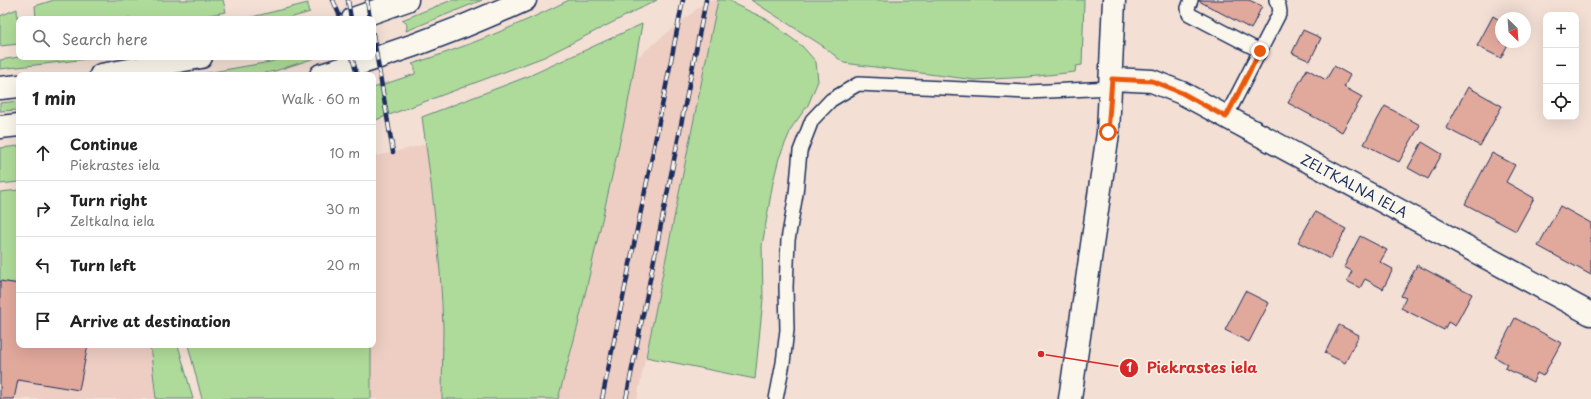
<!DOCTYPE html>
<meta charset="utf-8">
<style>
body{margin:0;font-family:"Playpen Sans",sans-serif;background:#f2f2f2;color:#222}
.controls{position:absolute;right:12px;top:12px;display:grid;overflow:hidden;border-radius:8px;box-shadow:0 4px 16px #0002}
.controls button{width:36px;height:36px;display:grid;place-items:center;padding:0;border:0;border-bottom:1px solid #e0e0e0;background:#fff;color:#222;font:20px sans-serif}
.compass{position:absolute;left:1495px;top:12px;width:36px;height:36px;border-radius:50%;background:#fff;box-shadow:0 4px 16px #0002;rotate:155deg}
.stop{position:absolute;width:12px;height:12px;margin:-9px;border:3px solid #ea580c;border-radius:50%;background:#fff}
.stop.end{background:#ea580c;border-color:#fff;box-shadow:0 1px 4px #0008}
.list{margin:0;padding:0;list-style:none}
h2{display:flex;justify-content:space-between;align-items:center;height:52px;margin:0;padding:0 16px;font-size:17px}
h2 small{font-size:13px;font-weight:400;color:#767676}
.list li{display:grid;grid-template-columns:26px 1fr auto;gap:12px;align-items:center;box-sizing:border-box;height:56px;padding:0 16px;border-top:1px solid #e0e0e0}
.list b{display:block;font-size:15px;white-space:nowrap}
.list p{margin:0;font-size:13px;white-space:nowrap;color:#767676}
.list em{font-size:13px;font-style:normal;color:#767676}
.icon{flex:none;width:22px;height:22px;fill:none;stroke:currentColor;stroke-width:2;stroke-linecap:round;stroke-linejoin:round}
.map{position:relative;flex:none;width:1591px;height:399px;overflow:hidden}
.search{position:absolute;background:#fff;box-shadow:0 4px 16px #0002;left:16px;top:16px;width:360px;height:44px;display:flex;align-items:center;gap:10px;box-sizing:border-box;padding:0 14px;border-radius:8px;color:#767676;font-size:15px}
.panel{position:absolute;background:#fff;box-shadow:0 4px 16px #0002;left:16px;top:72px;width:360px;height:276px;border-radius:8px}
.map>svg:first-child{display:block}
.built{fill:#eecec3}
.green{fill:#aedb99;stroke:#64857c}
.building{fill:#e1a89c;stroke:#1b2f5e}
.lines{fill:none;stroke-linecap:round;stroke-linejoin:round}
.service-casing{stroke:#1b2f5e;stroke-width:16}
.minor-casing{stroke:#1b2f5e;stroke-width:25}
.tertiary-casing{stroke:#1b2f5e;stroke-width:25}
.service{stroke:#fbf7ec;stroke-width:13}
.minor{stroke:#fbf7ec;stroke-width:22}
.tertiary{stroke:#fbf7ec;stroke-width:22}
.rail-casing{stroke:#1b2f5e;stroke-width:4.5}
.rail{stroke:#fbf7ec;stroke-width:3;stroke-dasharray:9;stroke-linecap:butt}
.route{stroke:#ea580c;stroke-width:5}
.labels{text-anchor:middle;stroke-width:3;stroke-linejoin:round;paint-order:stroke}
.street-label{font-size:14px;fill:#1b2f5e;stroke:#fbf7ec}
.leader{fill:none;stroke:#d62828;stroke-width:1.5}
.callout-dot{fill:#d62828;stroke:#fbf7ec;stroke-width:1.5}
.mark-label{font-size:12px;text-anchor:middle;font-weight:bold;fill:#fff}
.callout-label{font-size:15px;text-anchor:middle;font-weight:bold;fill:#d62828;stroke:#fbf7ec;stroke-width:3;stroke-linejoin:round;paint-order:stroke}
</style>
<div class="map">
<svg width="1591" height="399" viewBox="0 0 1591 399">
<rect width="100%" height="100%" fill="#f3dfd4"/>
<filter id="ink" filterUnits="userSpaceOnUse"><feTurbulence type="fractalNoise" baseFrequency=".025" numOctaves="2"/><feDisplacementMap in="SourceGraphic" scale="8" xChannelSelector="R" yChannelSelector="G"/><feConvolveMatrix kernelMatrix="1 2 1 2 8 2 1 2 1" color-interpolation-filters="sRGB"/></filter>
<g filter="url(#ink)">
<path class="built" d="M708 0H718L637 399H558L578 325 612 176 626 114 635 59Z
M426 144 439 257 443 330 442 399H371V345H373V157Z
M0 281 19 284V345H150L156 399H0Z"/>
<path class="green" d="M54 0H223L226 12 187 19H36L35 6Z
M452 0H482L406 31C408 25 407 23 402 20Z
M569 0H657L544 57 373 121V88L415 74V67L412 64C466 47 519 25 569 0Z
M718 0H729L736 5 766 19 802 46 816 62 818 81 808 105 792 127 779 158 773 182 762 246 763 299 755 379 646 357Z
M751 0H1084L1082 65 1076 66 1075 72 1029 77 975 80 844 63 823 46Z
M308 3V10L310 12 286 19H244Z
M17 9 19 44 0 46V16Z
M642 24 626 114 612 176 578 325 558 399H442C442 376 443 352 443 329 441 258 432 187 422 117L529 76Z
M19 57H105L0 69V60Z
M286 57H318L275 71 255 75H195L270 62Z
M19 101V110L0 111V103Z
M19 146V182L0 184V148Z
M19 190V284L0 281V192Z
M150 345H178L193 399H156Z
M188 345H371V399H202Z"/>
<path class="building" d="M1199 0H1249L1262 6 1251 29 1199 1Z
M1493 16 1501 21V42H1509L1501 58 1477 46Z
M1303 30 1321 38 1310 61 1292 53Z
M1334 66 1350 75 1344 87 1362 97 1342 132 1288 103 1307 69 1326 80Z
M1468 87 1502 106 1480 146 1446 128Z
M1385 106 1420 125 1399 162 1364 144Z
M1422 142 1442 154 1428 179 1408 168Z
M1492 153 1515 165 1506 182 1534 198 1516 231 1465 204Z
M1560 206 1591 223V275L1538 246Z
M1315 212 1346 229 1330 259 1298 242Z
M1360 236 1387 250 1380 262 1393 269 1383 289 1365 279 1360 288 1347 281 1352 271 1344 267Z
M1417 265 1472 294 1455 326 1448 322 1444 330 1401 308 1406 298 1401 296Z
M0 281 19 284V345H88L79 390 18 380 14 399H0Z
M1245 291 1269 303 1249 342 1225 330Z
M1515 318 1561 343 1543 376 1537 373 1533 382 1505 368 1507 364 1495 357Z
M1339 325 1359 335 1345 363 1325 353Z"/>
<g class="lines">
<g class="service-casing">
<path id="service" d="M1191 0 1188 8 1189 14 1260 51
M1226 117 1280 12 1279 6 1276 0
M776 399 783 363 787 330 786 287 788 240 796 194 800 151 812 120 831 100 858 84 1028 92 1111 88"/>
</g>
<g class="minor-casing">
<path id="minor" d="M1112 79 1152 81 1182 93 1591 314
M1070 399 1108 133 1114 0"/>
</g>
<g class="tertiary-casing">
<path id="tertiary" d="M353 19 407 0
M101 75 201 57
M321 75C392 55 459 30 525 0
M0 88 19 86
M0 127 19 125"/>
</g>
<use href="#service" class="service"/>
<use href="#minor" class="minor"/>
<use href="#tertiary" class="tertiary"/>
<g class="rail-casing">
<path id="rail" d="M333 0 341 19
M348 0 351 19
M367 0 370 19
M373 34 393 152
M352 57 357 75
M373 155V157
M602 399 649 172 683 0
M626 399 706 0"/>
</g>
<use href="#rail" class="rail"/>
</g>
</g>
<g class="lines" filter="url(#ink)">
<path class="route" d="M1108 132 1112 79 1152 81 1182 93 1226 117 1260 51"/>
</g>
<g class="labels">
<g class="street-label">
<text transform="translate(1354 186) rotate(28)" y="5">ZELTKALNA IELA</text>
</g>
</g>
<path class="leader" d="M1041 354L1129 368"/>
<g class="callout-dot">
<circle cx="1041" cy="354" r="4"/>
<circle cx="1129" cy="368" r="10"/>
</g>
<g class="mark-label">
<text x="1129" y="372">1</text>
</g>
<g class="callout-label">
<text x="1202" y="373">Piekrastes iela</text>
</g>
</svg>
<div class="controls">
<button>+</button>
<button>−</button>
<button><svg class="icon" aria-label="locate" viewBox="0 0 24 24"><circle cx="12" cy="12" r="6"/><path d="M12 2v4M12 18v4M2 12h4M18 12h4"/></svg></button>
</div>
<svg class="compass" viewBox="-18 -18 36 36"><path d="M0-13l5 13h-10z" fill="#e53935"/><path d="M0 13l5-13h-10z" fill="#767676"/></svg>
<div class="stop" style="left:1108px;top:132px"></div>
<div class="stop end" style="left:1260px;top:51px"></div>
<div class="search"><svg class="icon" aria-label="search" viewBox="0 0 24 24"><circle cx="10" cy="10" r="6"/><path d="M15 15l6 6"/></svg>Search here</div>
<section class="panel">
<h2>1 min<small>Walk · 60 m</small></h2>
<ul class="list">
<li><svg class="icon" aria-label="ahead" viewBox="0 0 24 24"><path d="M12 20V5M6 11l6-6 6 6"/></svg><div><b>Continue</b><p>Piekrastes iela</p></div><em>10 m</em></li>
<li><svg class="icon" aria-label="right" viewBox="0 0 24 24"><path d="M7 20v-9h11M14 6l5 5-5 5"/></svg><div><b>Turn right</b><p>Zeltkalna iela</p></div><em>30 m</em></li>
<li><svg class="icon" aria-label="left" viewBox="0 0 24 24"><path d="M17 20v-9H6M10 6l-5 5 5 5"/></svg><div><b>Turn left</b></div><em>20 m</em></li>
<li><svg class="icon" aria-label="arrive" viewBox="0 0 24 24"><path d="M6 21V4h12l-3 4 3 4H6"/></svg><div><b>Arrive at destination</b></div></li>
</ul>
</section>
</div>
